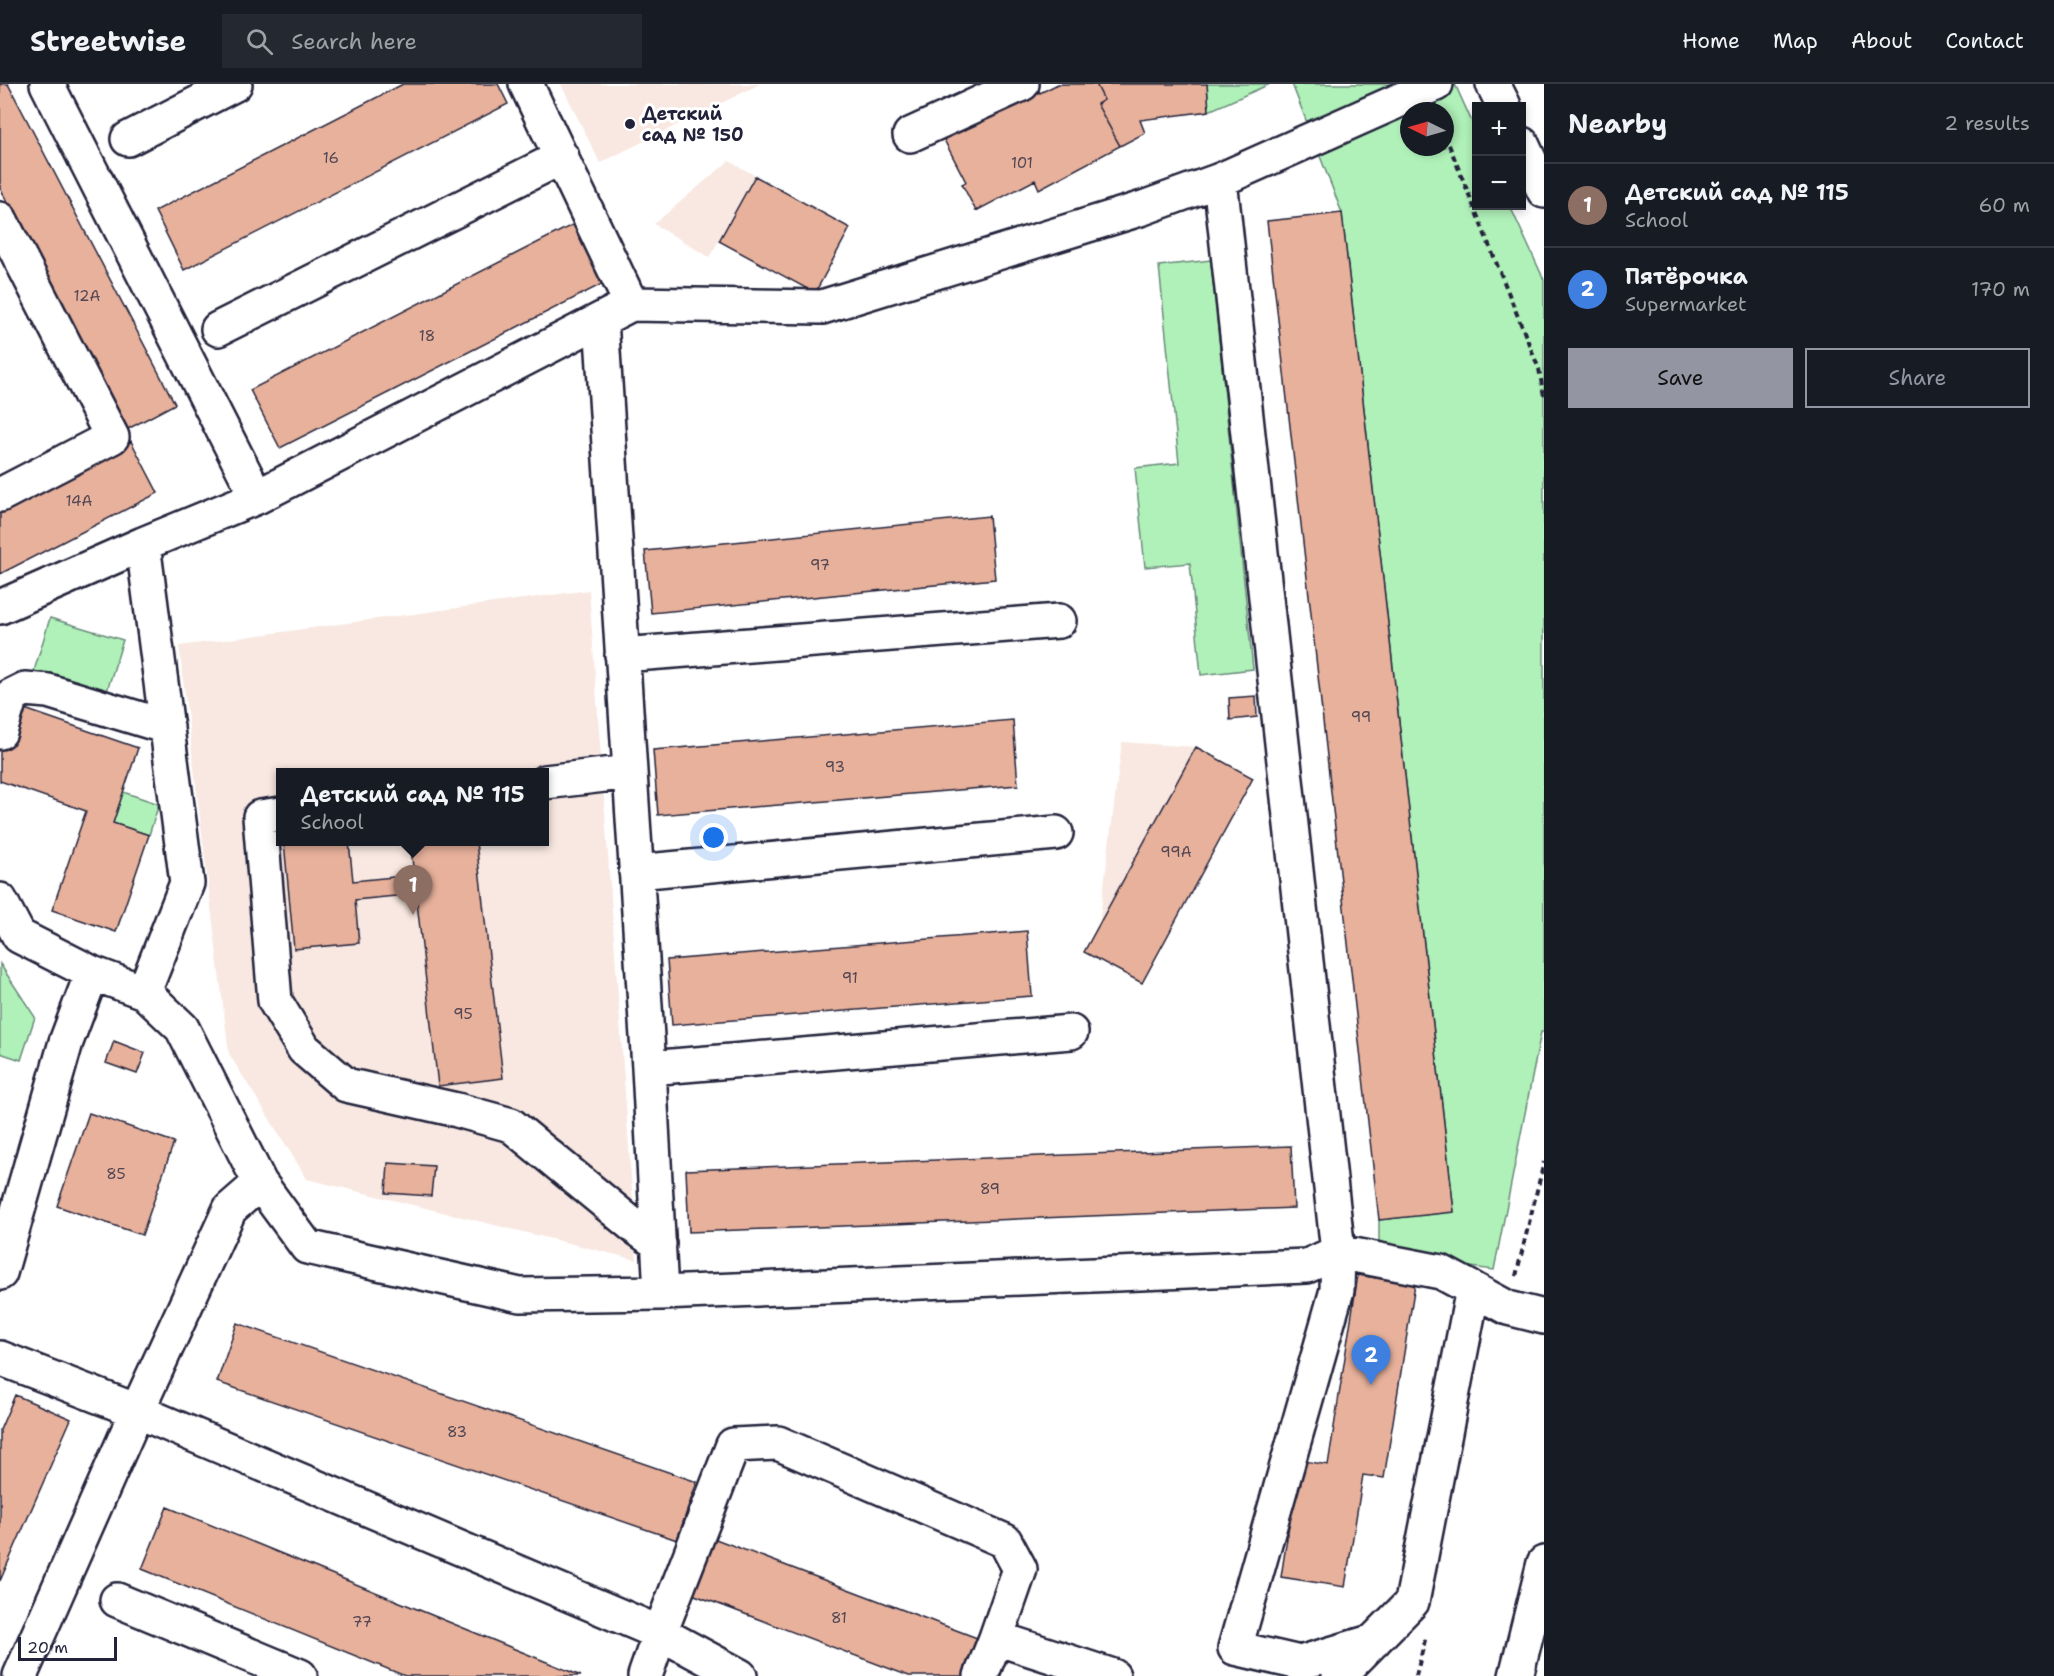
<!DOCTYPE html>
<meta charset="utf-8">
<style>
body{margin:0;font-family:"Shantell Sans",sans-serif;background:#242831;color:#f1f3f6}
.controls{position:absolute;right:18px;top:18px;display:grid;overflow:hidden;border-radius:0px;box-shadow:0 3px 9px #0003}
.controls button{width:54px;height:54px;display:grid;place-items:center;padding:0;border:0;border-bottom:2px solid #363941;background:#171b24;color:#f1f3f6;font:30px sans-serif}
.compass{position:absolute;left:1400px;top:18px;width:54px;height:54px;border-radius:50%;background:#171b24;box-shadow:0 3px 9px #0003;rotate:275deg}
.scale{position:absolute;left:18px;bottom:15px;width:99px;box-sizing:border-box;padding-left:6px;border:3px solid #22223b;border-top:0;font-size:16px;line-height:21px;white-space:nowrap;color:#22223b;-webkit-text-stroke:4px #fff;paint-order:stroke}
.you{position:absolute;left:714px;top:754px;width:21px;height:21px;margin:-15px;border:4px solid #fff;border-radius:50%;background:#1a73e8;box-shadow:0 0 0 9px #1a73e833}
.badge{display:grid;place-items:center;width:39px;height:39px;border-radius:50%;background:#9495a2;color:#fff;font-size:20px;font-weight:700}
.pin{position:absolute;translate:-50% -50px;filter:drop-shadow(0 2px 3px #0008)}
.pin::after{content:'';position:absolute;top:32px;width:21px;height:18px;background:inherit;clip-path:polygon(0 0,100% 0,50% 100%)}
.popup{position:absolute;left:276px;top:684px;width:273px;height:78px;box-sizing:border-box;display:grid;place-content:center;border-radius:0px;background:#171b24;filter:drop-shadow(0 2px 4px #0005);font-size:20px;white-space:nowrap;color:#9ea1a6}
.popup b{font-size:22px;color:#f1f3f6}
.popup::after{content:'';position:absolute;left:50%;top:100%;margin-left:-12px;border:12px solid transparent;border-top-color:#171b24}
.list{margin:0;padding:0;list-style:none}
h2{display:flex;justify-content:space-between;align-items:center;height:78px;margin:0;padding:0 24px;font-size:26px}
h2 small{font-size:20px;font-weight:400;color:#9ea1a6}
.list li{display:grid;grid-template-columns:39px 1fr auto;gap:18px;align-items:center;box-sizing:border-box;height:84px;padding:0 24px;border-top:2px solid #363941}
.list b{display:block;font-size:22px;white-space:nowrap}
.list p{margin:0;font-size:20px;white-space:nowrap;color:#9ea1a6}
.list em{font-size:20px;font-style:normal;color:#9ea1a6}
.actions{display:flex;gap:12px;padding:18px 24px}
.actions a{flex:1;padding:14px 0;border:2px solid #9495a2;border-radius:0px;text-align:center;font-size:21px;color:#9495a2}
.actions .main{background:#9495a2;color:#111}
.icon{flex:none;width:33px;height:33px;fill:none;stroke:currentColor;stroke-width:2;stroke-linecap:round;stroke-linejoin:round}
.map{position:relative;flex:none;width:1544px;height:1592px;overflow:hidden}
header{display:flex;align-items:center;gap:36px;box-sizing:border-box;height:84px;padding:0 30px;background:#171b24;border-bottom:2px solid #363941}
header strong{font-size:28px}
nav{display:flex;gap:33px;margin-inline-start:auto;font-size:21px}
.search{width:420px;height:54px;background:#242831;display:flex;align-items:center;gap:15px;box-sizing:border-box;padding:0 21px;border-radius:0px;color:#9ea1a6;font-size:22px}
main{display:flex}
aside{flex:1;background:#171b24}
.map>svg:first-child{display:block}
.built{fill:#f8e8e1;fill-rule:evenodd}
.green{fill:#b0f1b9;stroke:#698a7a;stroke-width:1.5;fill-rule:evenodd}
.building{fill:#e7b19b;stroke:#22223b;stroke-width:1.5}
.lines{fill:none;stroke-linecap:round;stroke-linejoin:round}
.minor-casing{stroke:#22223b;stroke-width:38}
.path{stroke:#22223b;stroke-width:4;stroke-dasharray:6 4.5;stroke-linecap:butt}
.minor{stroke:#fff;stroke-width:33}
.poi-dot{fill:#22223b;stroke:#fff;stroke-width:2}
.labels{text-anchor:middle;stroke-width:6;stroke-linejoin:round;paint-order:stroke}
.number-label{font-size:15px;fill:#534653}
.poi-label{font-size:18px;font-weight:bold;fill:#22223b;stroke:#fff;text-anchor:start}
</style>
<header>
<strong>Streetwise</strong>
<div class="search"><svg class="icon" aria-label="search" viewBox="0 0 24 24"><circle cx="10" cy="10" r="6"/><path d="M15 15l6 6"/></svg>Search here</div>
<nav><a>Home</a><a>Map</a><a>About</a><a>Contact</a></nav>
</header>
<main>
<div class="map">
<svg width="1544" height="1592" viewBox="0 0 1544 1592">
<rect width="100%" height="100%" fill="#fff"/>
<filter id="ink" filterUnits="userSpaceOnUse"><feTurbulence type="fractalNoise" baseFrequency=".0167" numOctaves="2"/><feDisplacementMap in="SourceGraphic" scale="12" xChannelSelector="R" yChannelSelector="G"/><feConvolveMatrix kernelMatrix="1 2 1 2 8 2 1 2 1" color-interpolation-filters="sRGB"/></filter>
<g filter="url(#ink)">
<path class="built" d="M561 0H760L600 79Z
M729 77 850 144 815 209 719 157 709 173 654 140Z
M589 506 637 1176 307 1095 229 970 179 562ZM281 688H545V758H281Z
M1122 658 1196 663 1253 694 1142 899 1085 868 1099 841Z"/>
<path class="green" d="M1207 0H1270L1209 27Z
M1292 0H1455L1476 47V122H1510L1544 196V948H1541L1494 1186 1379 1171V1136L1454 1127 1342 129ZM1409 27H1445V63H1409Z
M1211 176 1253 585 1201 591 1190 479 1145 483 1135 384 1179 379 1159 182Z
M50 534 123 556 106 610 34 587Z
M123 708 159 720 149 751 113 739Z
M0 880 35 933 21 976 0 969Z"/>
<path class="building" d="M0 0H8L175 320 126 346 0 104Z
M403 0H498L508 20 184 186 155 127Z
M1036 0 1040 9 1058 0H1096L1104 16 1097 20 1120 62 1039 105 1035 96 976 127 962 100 966 98 941 50Z
M1096 0H1207L1209 27 1140 36 1145 49 1120 62 1097 20 1104 16Z
M755 92 850 144 815 209 719 157Z
M1342 129 1454 1128 1379 1136 1267 137Z
M574 140 604 199 280 364 250 306Z
M131 357 158 409 0 490V425Z
M989 432 995 495 651 529 645 467Z
M1256 612 1257 633 1230 636 1229 614Z
M16 622 138 664 113 739 149 751 116 848 52 826 86 727 0 697V668Z
M1013 636 1018 701 658 731 653 666Z
M1196 663 1253 694 1142 899 1084 868Z
M284 758H349L353 797 414 791 410 758H476L503 994 438 1002 416 810 355 816 359 859 294 865Z
M1027 847 1032 912 672 941 667 876Z
M114 957 145 969 137 990 106 979Z
M89 1029 174 1058 142 1151 57 1122Z
M1291 1062 1294 1124 689 1148 686 1086Z
M388 1079 434 1082 431 1112 386 1109Z
M1358 1191 1415 1200 1384 1394 1363 1391 1345 1503 1281 1493 1299 1376 1328 1381Z
M237 1239 697 1398 677 1456 217 1298Z
M15 1311 71 1335 0 1497V1346Z
M167 1423 581 1592H405L142 1485Z
M713 1454 985 1557 972 1592H909L692 1510Z"/>
<g class="lines">
<g class="minor-casing">
<path id="minor" d="M47 0 257 413
M1493 0 1504 22
M910 51 1022 0
M128 55 235 0
M1522 60 1544 107
M1220 96 1338 1168 1441 1188 1508 1224 1544 1233
M0 135 112 353 0 411
M631 220 822 223 1143 124 1220 96 1436 0
M218 245 562 73
M0 523 143 460 257 413 631 220 526 0
M622 571 1059 537
M0 648 11 612 25 605 48 607 167 643
M545 698 630 688
M281 730 260 733 275 917 304 965 346 1001 457 1026 511 1041 635 1143 659 1160
M636 788 1056 749
M0 816 19 852 92 889 144 908 187 799 143 460
M144 908 182 944 260 1099 307 1163 520 1211 661 1209 649 984 601 236
M649 984 1071 948
M260 1099 230 1125 137 1327 660 1549 645 1592
M0 1189 66 958 92 889
M661 1209 1307 1182 1338 1168 1337 1206 1235 1564 1300 1579 1374 1557
M0 1274 137 1327 20 1592
M117 1516 300 1592
M740 1592 660 1549 733 1361 778 1359 1005 1457 1020 1485 996 1554
M981 1592 996 1554 1113 1592
M1339 1592 1412 1518 1473 1205
M1516 1592 1544 1479"/>
</g>
<path class="path" d="M1445 51 1539 285 1544 312
M1516 1192 1544 1078
M1416 1592 1426 1552"/>
<use href="#minor" class="minor"/>
</g>
</g>
<circle class="poi-dot" cx="630" cy="40" r="6"/>
<g class="labels">
<g class="number-label">
<text x="331" y="79">16</text>
<text x="1022" y="84">101</text>
<text x="87" y="217">12А</text>
<text x="427" y="257">18</text>
<text x="79" y="422">14А</text>
<text x="820" y="486">97</text>
<text x="1361" y="638">99</text>
<text x="835" y="688">93</text>
<text x="1176" y="773">99А</text>
<text x="850" y="899">91</text>
<text x="463" y="935">95</text>
<text x="116" y="1095">85</text>
<text x="990" y="1110">89</text>
<text x="457" y="1353">83</text>
<text x="839" y="1539">81</text>
<text x="362" y="1543">77</text>
</g>
<g class="poi-label">
<text x="642" y="36">Детский<tspan x="642" dy="21">сад № 150</tspan></text>
</g>
</g>
</svg>
<div class="controls">
<button>+</button>
<button>−</button>
</div>
<svg class="compass" viewBox="-18 -18 36 36"><path d="M0-13l5 13h-10z" fill="#e53935"/><path d="M0 13l5-13h-10z" fill="#9ea1a6"/></svg>
<div class="scale">20 m</div>
<div class="you"></div>
<div class="pin badge" style="left:413px;top:831px;background:#8d6e63">1</div>
<div class="popup"><b>Детский сад № 115</b>School</div>
<div class="pin badge" style="left:1371px;top:1301px;background:#3f7fe0">2</div>
</div>
<aside>
<h2>Nearby<small>2 results</small></h2>
<ul class="list">
<li><span class="badge" style="background:#8d6e63">1</span><div><b>Детский сад № 115</b><p>School</p></div><em>60 m</em></li>
<li><span class="badge" style="background:#3f7fe0">2</span><div><b>Пятёрочка</b><p>Supermarket</p></div><em>170 m</em></li>
</ul>
<div class="actions"><a class="main">Save</a><a>Share</a></div>
</aside>
</main>
